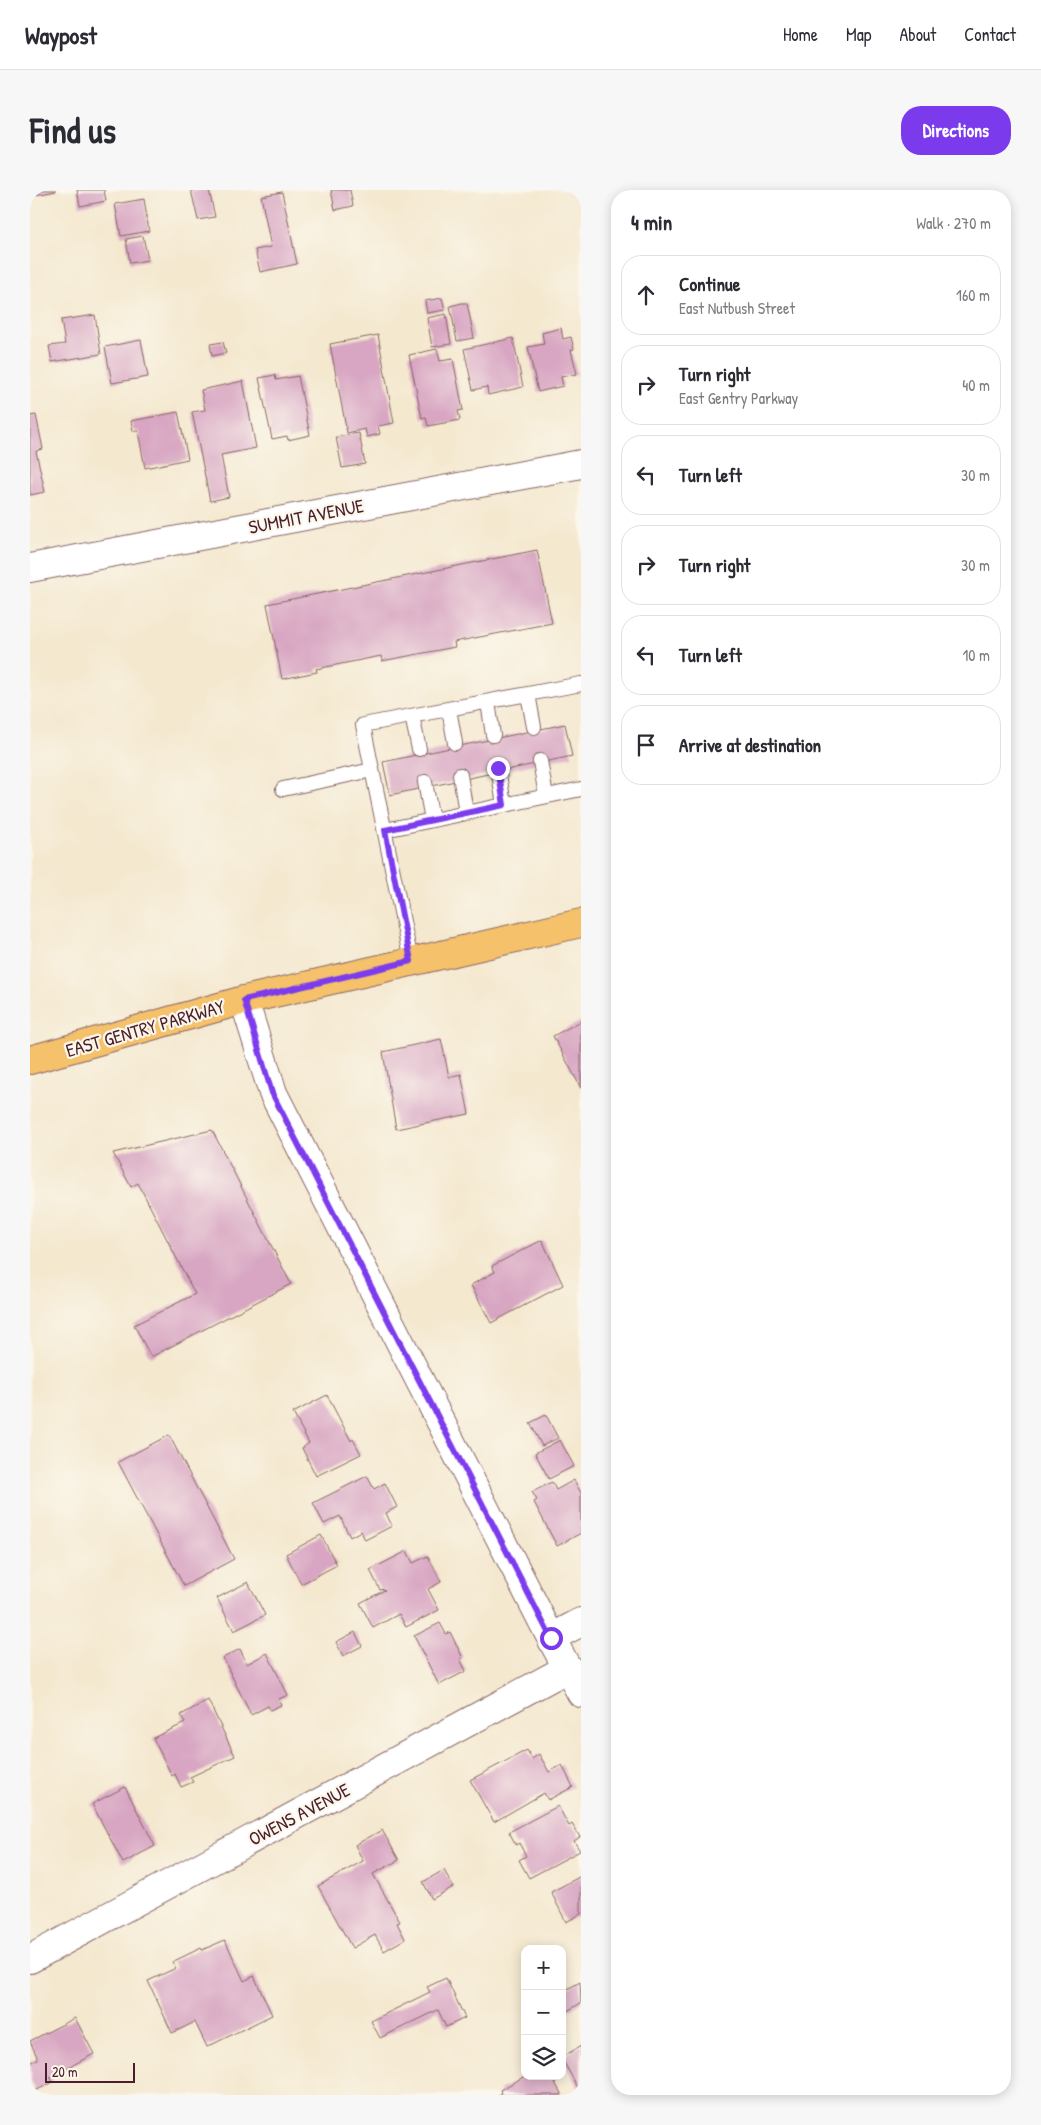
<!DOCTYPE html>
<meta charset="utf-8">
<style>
body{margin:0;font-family:"Patrick Hand",sans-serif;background:#f7f7f7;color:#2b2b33}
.controls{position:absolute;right:15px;bottom:15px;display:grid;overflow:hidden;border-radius:10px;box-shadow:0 2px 12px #0003}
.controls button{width:45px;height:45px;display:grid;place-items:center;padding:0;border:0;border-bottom:1px solid #e1e1e2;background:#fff;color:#2b2b33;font:25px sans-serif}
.scale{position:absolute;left:15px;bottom:12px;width:90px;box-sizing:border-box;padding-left:5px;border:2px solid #4a1f2b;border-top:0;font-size:14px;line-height:18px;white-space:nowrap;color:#4a1f2b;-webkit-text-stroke:4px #fbf7ec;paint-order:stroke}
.stop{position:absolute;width:15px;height:15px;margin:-11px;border:4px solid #7c3aed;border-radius:50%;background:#fff}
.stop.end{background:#7c3aed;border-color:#fff;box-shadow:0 1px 5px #0008}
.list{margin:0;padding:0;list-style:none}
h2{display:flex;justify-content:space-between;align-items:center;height:65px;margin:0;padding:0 20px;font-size:21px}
h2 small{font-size:16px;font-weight:400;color:#7c7c81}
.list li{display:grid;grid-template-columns:32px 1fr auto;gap:15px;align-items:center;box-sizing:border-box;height:80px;margin:0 10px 10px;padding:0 10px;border:1px solid #e1e1e2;border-radius:20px}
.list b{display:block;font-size:19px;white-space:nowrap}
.list p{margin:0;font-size:16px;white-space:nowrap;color:#7c7c81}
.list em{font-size:16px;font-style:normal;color:#7c7c81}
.icon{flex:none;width:28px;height:28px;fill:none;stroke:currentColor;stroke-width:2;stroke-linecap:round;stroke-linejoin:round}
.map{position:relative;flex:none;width:551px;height:1905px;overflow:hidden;border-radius:20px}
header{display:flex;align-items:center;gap:30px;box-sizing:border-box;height:70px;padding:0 25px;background:#fff;border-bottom:1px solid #e1e1e2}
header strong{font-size:24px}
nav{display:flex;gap:28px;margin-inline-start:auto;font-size:18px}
.intro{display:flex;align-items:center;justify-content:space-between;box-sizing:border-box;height:120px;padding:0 30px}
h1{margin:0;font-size:35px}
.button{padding:12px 22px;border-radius:20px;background:#7c3aed;color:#fff;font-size:18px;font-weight:700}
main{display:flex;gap:30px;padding:0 30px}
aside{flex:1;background:#fff;border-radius:20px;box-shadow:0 2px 12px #0003}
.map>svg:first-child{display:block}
.building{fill:#d8a6c2}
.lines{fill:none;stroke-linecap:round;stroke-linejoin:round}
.service-casing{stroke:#866564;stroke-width:16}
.minor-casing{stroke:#866564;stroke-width:30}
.primary-casing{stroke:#866564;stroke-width:30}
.service{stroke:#fff;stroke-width:14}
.minor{stroke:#fff;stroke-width:28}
.primary{stroke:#f5c16b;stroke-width:28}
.route{stroke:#7c3aed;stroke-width:6}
.labels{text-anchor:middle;stroke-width:4.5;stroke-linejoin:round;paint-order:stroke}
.street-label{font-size:19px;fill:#4a1f2b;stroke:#fbf7ec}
</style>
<header>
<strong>Waypost</strong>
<nav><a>Home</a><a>Map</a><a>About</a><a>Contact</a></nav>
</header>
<div class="intro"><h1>Find us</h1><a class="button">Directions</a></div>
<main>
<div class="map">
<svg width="551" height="1905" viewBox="0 0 551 1905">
<rect width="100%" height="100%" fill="#fbf7ec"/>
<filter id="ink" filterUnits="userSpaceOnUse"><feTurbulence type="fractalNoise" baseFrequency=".02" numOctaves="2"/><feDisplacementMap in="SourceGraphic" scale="10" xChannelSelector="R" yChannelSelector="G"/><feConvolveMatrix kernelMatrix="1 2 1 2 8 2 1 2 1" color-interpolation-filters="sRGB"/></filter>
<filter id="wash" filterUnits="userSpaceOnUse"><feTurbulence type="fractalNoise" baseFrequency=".0096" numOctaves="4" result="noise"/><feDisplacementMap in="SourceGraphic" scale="20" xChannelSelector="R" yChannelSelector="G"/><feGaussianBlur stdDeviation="1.12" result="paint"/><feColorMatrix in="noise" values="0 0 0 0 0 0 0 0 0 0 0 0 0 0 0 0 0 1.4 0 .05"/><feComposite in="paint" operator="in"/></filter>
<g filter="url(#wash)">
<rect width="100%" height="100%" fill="#f4e8cf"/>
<g id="blocks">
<path class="building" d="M0 0H26V1L0 6Z
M47 0H74L76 11 50 16Z
M161 0H179L185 27 168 30Z
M301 0H320L323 16 305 20Z
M252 2 267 74 230 82 225 60 241 57 231 6Z
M114 9 119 41 91 46 85 14Z
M113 46 118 70 100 73 96 49Z
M412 108 415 120 397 123 395 111Z
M432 113H437L444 148 427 151 420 116Z
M416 124 421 154 402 157 397 128Z
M65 125 71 164 22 172 19 156 35 154 31 130Z
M531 138 533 149 541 147 544 159 541 160 547 184 531 187 533 196 508 202 498 157 514 154 512 143Z
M348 145 364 233 348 236 350 244 337 247 335 239 317 243 300 154Z
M483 148 493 197 458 205 457 197 443 200 434 159Z
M111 150 118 187 82 193 75 157Z
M193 152 196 163 182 166 180 154Z
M407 159 410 171 423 169 433 220 428 221 430 230 398 236 396 227 392 228 379 165Z
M245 185 246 190 268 186 280 245 258 250 257 246 242 249 229 188Z
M213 191 226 258 191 265 199 307 180 311 162 222 175 220 171 200Z
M148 222 158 269 115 278 108 241H103L101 231Z
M6 225 13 259 6 261 15 302 0 305V226Z
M329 243 335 274 312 278 306 247Z
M507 360 522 433 424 452 425 457 352 471 351 466 286 479 287 482 252 489 237 414Z
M535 534 542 566 360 605 353 572Z
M551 831V898L523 846Z
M411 849 419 887 431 884 439 924 366 939 353 862Z
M182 940 261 1094 121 1167 104 1135 165 1104 108 993 101 997 83 963Z
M512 1050 533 1095 461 1133 441 1095 465 1082 462 1076Z
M297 1205 321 1251 323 1249 331 1264 286 1286 272 1258 279 1253 263 1223Z
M516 1225 528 1248 512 1256 500 1233Z
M139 1245 204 1369 154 1396 88 1272Z
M530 1250 544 1276 519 1289 505 1263Z
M337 1286 344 1299 355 1293 367 1317 356 1323 362 1336 335 1350 331 1341 320 1347 310 1326 294 1334 283 1313Z
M544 1290 551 1303V1343L527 1356 504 1312 507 1310 502 1302 522 1292 526 1300Z
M291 1345 307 1375 271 1394 256 1364Z
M377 1361 383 1373 398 1366 411 1392 398 1399 409 1420 376 1437 369 1424 343 1438 330 1413 355 1400 354 1399 350 1400 340 1380Z
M218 1392 235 1425 204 1441 187 1408Z
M410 1433 416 1444 420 1442 433 1468 430 1469 436 1481 409 1495 384 1446Z
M325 1442 332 1456 313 1466 306 1452Z
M210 1459 217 1474 237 1463 258 1505 249 1509 251 1515 240 1520 238 1516 221 1525 193 1468Z
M178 1510 205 1566 160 1587 163 1592 151 1597 145 1584 142 1586 123 1548 155 1533 151 1525Z
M497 1560 502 1569 509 1564 519 1582 532 1575 543 1597 518 1610 514 1603 464 1632 440 1590Z
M95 1597 125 1656 93 1673 62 1614Z
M528 1616 539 1636 542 1634 550 1647 544 1651 550 1661 499 1688 489 1670 496 1666 489 1653 486 1655 479 1642Z
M352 1640 369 1670 343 1684 370 1732 367 1733 375 1749 354 1761 345 1745 322 1758 288 1696 333 1671 325 1655Z
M414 1680 423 1697 402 1709 393 1692Z
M551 1686V1724L536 1732 521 1702Z
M195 1750 214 1791 224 1786 242 1825 177 1857 165 1832 142 1843 118 1791 146 1778 142 1772 171 1758 172 1760Z
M416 1788 435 1828 416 1837 408 1820 350 1848 341 1831 400 1802 397 1797Z
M550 1792 551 1813 532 1824V1802Z
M45 1828 64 1864 20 1887 23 1892 5 1901 0 1891V1873L8 1869 0 1851Z
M551 1856V1903L532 1869V1867Z
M495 1886H521L532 1905H468L471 1903 470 1900Z"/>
</g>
</g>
<g filter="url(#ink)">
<use href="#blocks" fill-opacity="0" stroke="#866564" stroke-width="1"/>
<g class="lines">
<g class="service-casing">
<path id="service" d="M498 504 504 537
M458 512 463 545
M419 519 425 553
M382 526 389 559
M510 571 516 606
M468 578 474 615
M430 585 436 623
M395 592 402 630
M253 599 342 580
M355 640 551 599
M381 771 333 535 551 494"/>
</g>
<g class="minor-casing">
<path id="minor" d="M0 378 551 274
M214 810 243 903 521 1448 551 1503
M521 1448 551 1432
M0 1769 538 1478"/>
</g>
<g class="primary-casing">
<path id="primary" d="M0 870 214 810 551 733"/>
</g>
<use href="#service" class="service"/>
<use href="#minor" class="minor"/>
<use href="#primary" class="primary"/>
</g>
</g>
<g class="lines" filter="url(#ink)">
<path class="route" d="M468 578 474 615 355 640 381 771 214 810 242 903 521 1448"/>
</g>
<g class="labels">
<g class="street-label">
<text transform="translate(276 326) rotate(-11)" y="7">SUMMIT AVENUE</text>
<text transform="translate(115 838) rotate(-16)" y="7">EAST GENTRY PARKWAY</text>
<text transform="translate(269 1624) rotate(-28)" y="7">OWENS AVENUE</text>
</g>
</g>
</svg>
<div class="controls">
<button>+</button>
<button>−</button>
<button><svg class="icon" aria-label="layers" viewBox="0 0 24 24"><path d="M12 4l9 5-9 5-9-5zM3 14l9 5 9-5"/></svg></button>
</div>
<div class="scale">20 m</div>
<div class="stop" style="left:521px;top:1448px"></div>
<div class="stop end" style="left:468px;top:578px"></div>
</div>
<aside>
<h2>4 min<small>Walk · 270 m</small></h2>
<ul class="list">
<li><svg class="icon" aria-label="ahead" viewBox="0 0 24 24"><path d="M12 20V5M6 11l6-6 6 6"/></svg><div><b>Continue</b><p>East Nutbush Street</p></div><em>160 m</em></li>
<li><svg class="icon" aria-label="right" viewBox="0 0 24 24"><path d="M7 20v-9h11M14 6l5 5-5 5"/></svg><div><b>Turn right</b><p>East Gentry Parkway</p></div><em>40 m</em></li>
<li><svg class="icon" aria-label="left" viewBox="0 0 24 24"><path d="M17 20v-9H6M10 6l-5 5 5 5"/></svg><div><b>Turn left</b></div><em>30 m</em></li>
<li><svg class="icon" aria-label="right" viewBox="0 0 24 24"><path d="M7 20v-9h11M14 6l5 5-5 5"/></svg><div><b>Turn right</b></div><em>30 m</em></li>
<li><svg class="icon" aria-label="left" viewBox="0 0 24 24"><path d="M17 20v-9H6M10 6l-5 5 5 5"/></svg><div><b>Turn left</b></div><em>10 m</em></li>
<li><svg class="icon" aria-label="arrive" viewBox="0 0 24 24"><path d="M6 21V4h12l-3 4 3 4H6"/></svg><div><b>Arrive at destination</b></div></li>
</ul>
</aside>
</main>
